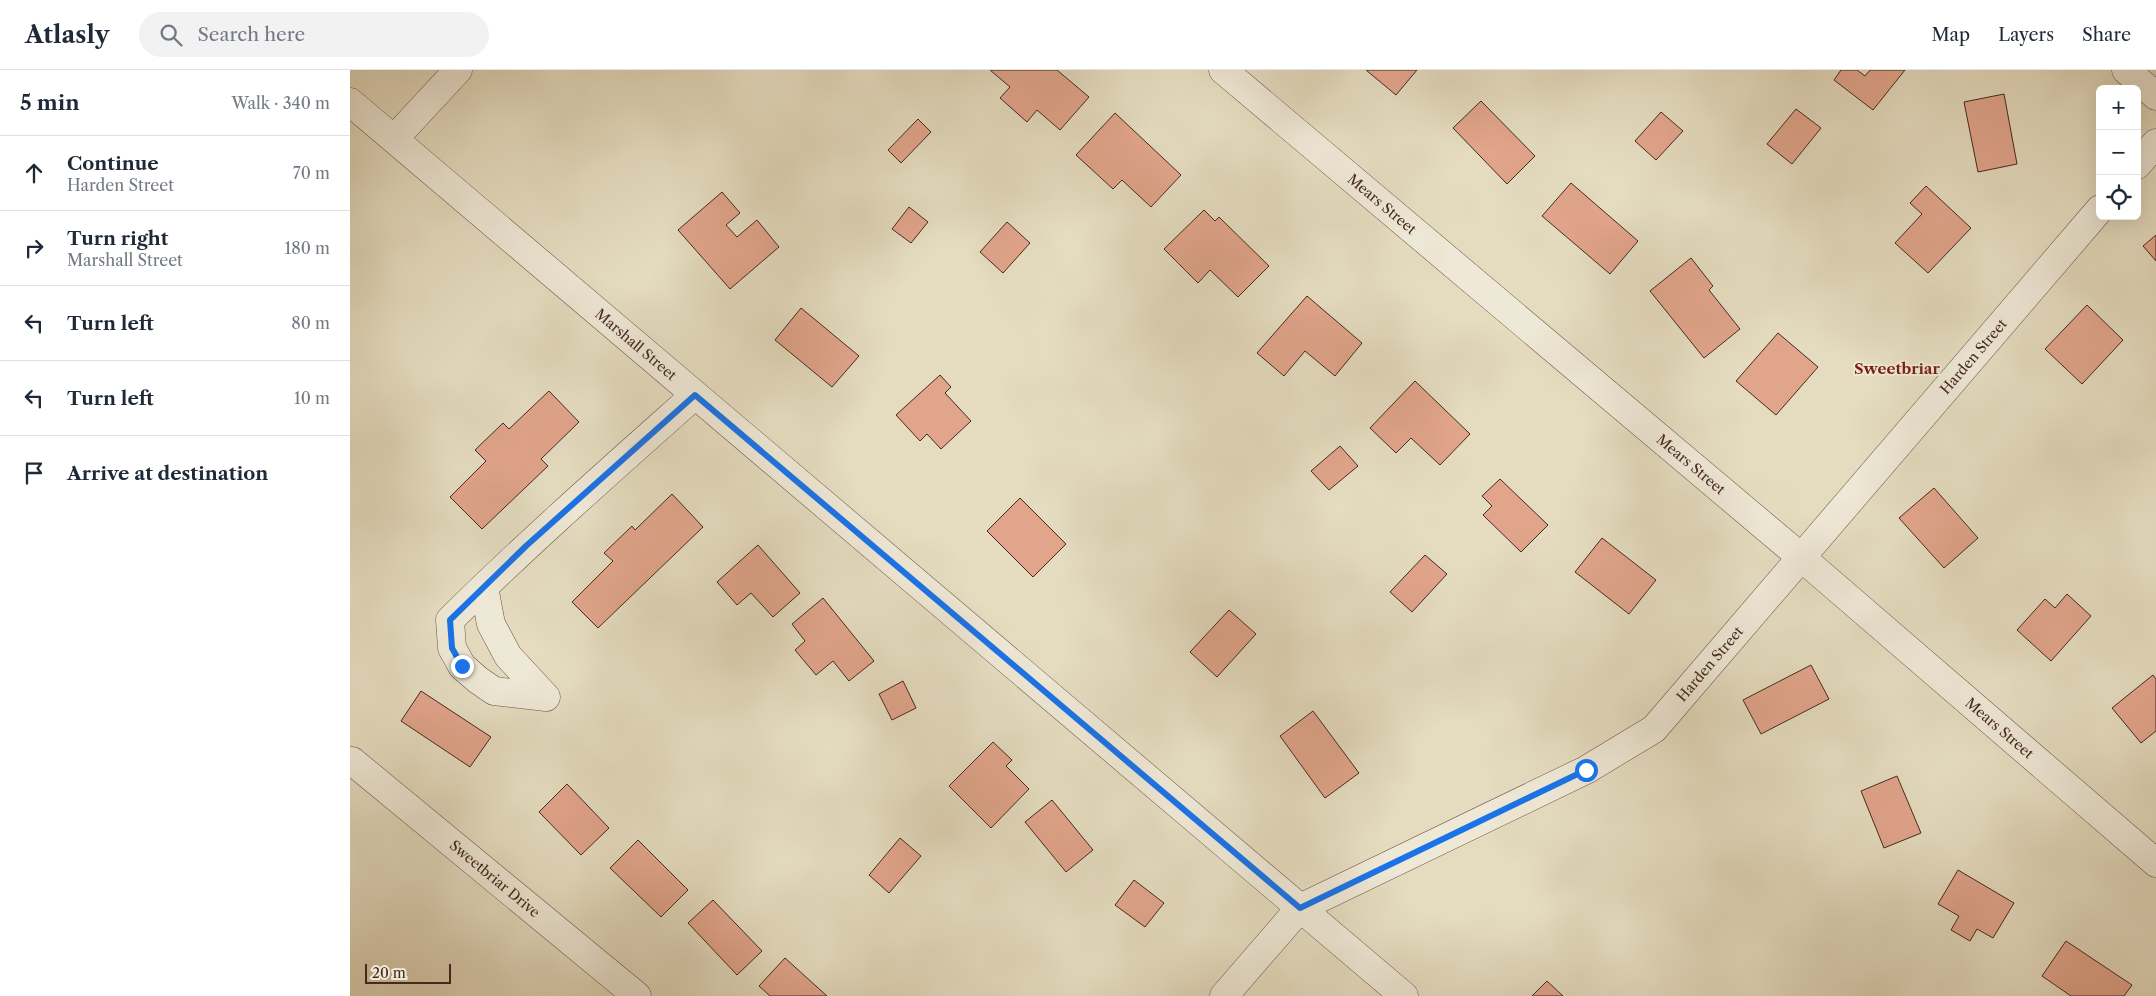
<!DOCTYPE html>
<meta charset="utf-8">
<style>
body{margin:0;font-family:"Libre Caslon Text",serif;background:#f2f2f3;color:#1f2937}
.controls{position:absolute;right:15px;top:15px;display:grid;overflow:hidden;border-radius:8px;box-shadow:0 5px 20px #0002}
.controls button{width:45px;height:45px;display:grid;place-items:center;padding:0;border:0;border-bottom:1px solid #e0e1e3;background:#fff;color:#1f2937;font:25px sans-serif}
.scale{position:absolute;left:15px;bottom:12px;width:86px;box-sizing:border-box;padding-left:5px;border:2px solid #45291e;border-top:0;font-size:14px;line-height:18px;white-space:nowrap;color:#45291e;-webkit-text-stroke:4px #eee8d6;paint-order:stroke}
.stop{position:absolute;width:15px;height:15px;margin:-11px;border:4px solid #1a73e8;border-radius:50%;background:#fff}
.stop.end{background:#1a73e8;border-color:#fff;box-shadow:0 1px 5px #0008}
.list{margin:0;padding:0;list-style:none}
h2{display:flex;justify-content:space-between;align-items:center;height:65px;margin:0;padding:0 20px;font-size:21px}
h2 small{font-size:16px;font-weight:400;color:#747a83}
.list li{display:grid;grid-template-columns:32px 1fr auto;gap:15px;align-items:center;box-sizing:border-box;height:75px;padding:0 20px;border-top:1px solid #e0e1e3}
.list b{display:block;font-size:19px;white-space:nowrap}
.list p{margin:0;font-size:16px;white-space:nowrap;color:#747a83}
.list em{font-size:16px;font-style:normal;color:#747a83}
.icon{flex:none;width:28px;height:28px;fill:none;stroke:currentColor;stroke-width:2;stroke-linecap:round;stroke-linejoin:round}
.map{position:relative;flex:none;width:1806px;height:926px;overflow:hidden}
header{display:flex;align-items:center;gap:30px;box-sizing:border-box;height:70px;padding:0 25px;background:#fff;border-bottom:1px solid #e0e1e3}
header strong{font-size:24px}
nav{display:flex;gap:28px;margin-inline-start:auto;font-size:18px}
.search{width:350px;height:45px;background:#f2f2f3;display:flex;align-items:center;gap:12px;box-sizing:border-box;padding:0 18px;border-radius:28px;color:#747a83;font-size:19px}
main{display:flex}
aside{flex:1;background:#fff}
.map>svg:first-child{display:block}
.building{fill:#e1a58c;stroke:#45291e}
.lines{fill:none;stroke-linecap:round;stroke-linejoin:round}
.minor-casing{stroke:#6d5646;stroke-width:29}
.minor{stroke:#eee8d6;stroke-width:28}
.route{stroke:#1a73e8;stroke-width:6}
.labels{text-anchor:middle;stroke-width:4;stroke-linejoin:round;paint-order:stroke}
.street-label{font-size:14px;fill:#45291e;stroke:#eee8d6}
.neighbourhood-label{font-size:15px;font-weight:bold;fill:#7a1f14;stroke:#eee8d6}
</style>
<header>
<strong>Atlasly</strong>
<div class="search"><svg class="icon" aria-label="search" viewBox="0 0 24 24"><circle cx="10" cy="10" r="6"/><path d="M15 15l6 6"/></svg>Search here</div>
<nav><a>Map</a><a>Layers</a><a>Share</a></nav>
</header>
<main>
<aside>
<h2>5 min<small>Walk · 340 m</small></h2>
<ul class="list">
<li><svg class="icon" aria-label="ahead" viewBox="0 0 24 24"><path d="M12 20V5M6 11l6-6 6 6"/></svg><div><b>Continue</b><p>Harden Street</p></div><em>70 m</em></li>
<li><svg class="icon" aria-label="right" viewBox="0 0 24 24"><path d="M7 20v-9h11M14 6l5 5-5 5"/></svg><div><b>Turn right</b><p>Marshall Street</p></div><em>180 m</em></li>
<li><svg class="icon" aria-label="left" viewBox="0 0 24 24"><path d="M17 20v-9H6M10 6l-5 5 5 5"/></svg><div><b>Turn left</b></div><em>80 m</em></li>
<li><svg class="icon" aria-label="left" viewBox="0 0 24 24"><path d="M17 20v-9H6M10 6l-5 5 5 5"/></svg><div><b>Turn left</b></div><em>10 m</em></li>
<li><svg class="icon" aria-label="arrive" viewBox="0 0 24 24"><path d="M6 21V4h12l-3 4 3 4H6"/></svg><div><b>Arrive at destination</b></div></li>
</ul>
</aside>
<div class="map">
<svg width="1806" height="926" viewBox="0 0 1806 926">
<rect width="100%" height="100%" fill="#e5dcc0"/>
<filter id="stains"><feTurbulence type="fractalNoise" baseFrequency=".004" numOctaves="4"/><feColorMatrix values="0 0 0 0 .2 0 0 0 0 .09 0 0 0 0 .02 0 0 0 .5 -.17"/></filter>
<radialGradient id="worn" r=".72"><stop offset=".6" stop-color="#630" stop-opacity="0"/><stop offset="1" stop-color="#630" stop-opacity=".3"/></radialGradient>
<path class="building" d="M640 0H707L739 27 710 60 687 40 677 52 650 28 660 17Z
M1016 0H1067L1046 25Z
M1491 0H1507L1515 6 1520 0H1555L1523 40 1484 10Z
M1654 24 1667 94 1628 102 1614 32Z
M1131 31 1185 86 1157 114 1103 58Z
M1446 39 1471 58 1442 94 1417 74Z
M1311 42 1333 61 1306 90 1285 71Z
M765 43 831 105 801 137 772 110 763 119 726 85Z
M568 49 581 62 551 93 538 80Z
M1221 113 1288 171 1260 204 1192 146Z
M1576 116 1621 158 1578 203 1545 173 1572 144 1560 133Z
M372 122 390 143 376 155 387 167 407 150 429 177 380 219 328 160Z
M559 137 578 152 561 173 542 159Z
M854 140 865 151 869 147 919 196 888 227 860 200 848 213 814 179Z
M657 152 680 173 653 203 630 182Z
M1806 165V191L1793 176Z
M1341 188 1363 216 1359 220 1390 259 1354 288 1300 221Z
M957 226 1012 273 985 306 955 281 934 306 907 283Z
M1737 235 1773 270 1732 314 1695 279Z
M451 238 509 286 482 317 425 270Z
M1428 263 1468 297 1426 345 1386 311Z
M590 305 601 317 595 323 621 351 591 379 577 364 570 371 546 345Z
M1065 311 1120 364 1090 395 1061 368 1046 383 1020 358Z
M199 321 229 352 191 389 198 396 132 459 100 427 136 391 125 380 153 353 159 359Z
M990 376 1008 396 979 420 961 401Z
M1150 409 1198 455 1171 482 1133 445 1142 436 1132 426Z
M1584 418 1628 468 1594 498 1549 448Z
M322 424 353 457 248 558 222 532 263 491 254 483 282 456 285 460Z
M670 428 716 474 683 507 637 461Z
M1252 468 1306 510 1279 544 1225 502Z
M408 475 450 523 423 547 401 523 387 535 367 512Z
M1075 485 1097 504 1062 542 1040 522Z
M1717 524 1741 546 1701 591 1667 560 1695 529 1705 538Z
M473 528 524 591 499 611 483 591 466 605 445 580 455 571 442 554Z
M879 540 906 564 867 607 840 582Z
M1461 595 1479 629 1411 664 1393 630Z
M1803 605 1806 609V661L1791 673 1762 638Z
M553 611 566 638 542 650 529 624Z
M71 621 141 667 120 697 51 651Z
M963 641 1009 703 975 728 930 666Z
M643 672 662 690 656 696 679 719 641 758 599 716Z
M1547 706 1571 763 1534 778 1511 721Z
M217 714 259 758 231 785 189 742Z
M702 730 743 780 716 802 675 752Z
M550 768 571 786 539 823 519 805Z
M288 770 338 820 311 847 260 798Z
M1608 800 1664 833 1643 868 1627 859 1620 871 1601 860 1609 846 1588 834Z
M784 810 814 833 795 857 765 835Z
M363 830 412 881 387 905 338 853Z
M1716 871 1782 915 1774 926H1721L1692 906Z
M435 888 477 926H420L409 916Z
M1197 911 1213 926H1182Z"/>
<g class="lines">
<g class="minor-casing">
<g id="minor">
<path id="s1" d="M873 0 1452 488 1806 793"/>
<path d="M1776 0 1806 26"/>
<path id="s2" d="M0 32 1054 926"/>
<path d="M44 69 108 0"/>
<path d="M1787 95 1806 73"/>
<path d="M134 517 141 554 158 586 196 627 144 621 128 610 112 596 102 578 100 550C179 472 262 399 345 325"/>
<path id="s3" d="M2 691 287 926"/>
<path id="s4" d="M874 926 950 838 1236 700 1304 659 1750 139"/>
</g>
</g>
<use href="#minor" class="minor"/>
</g>
<g class="lines">
<path class="route" d="M112 596 102 578 100 550 176 476 345 325 950 838 1236 700"/>
</g>
<g class="labels">
<g class="street-label">
<text dy="5" stroke="none"><textPath href="#s1" startOffset="208">Mears Street</textPath></text>
<text dy="5" stroke="none"><textPath href="#s2" startOffset="375">Marshall Street</textPath></text>
<text dy="5" stroke="none"><textPath href="#s4" startOffset="1004">Harden Street</textPath></text>
<text dy="5" stroke="none"><textPath href="#s1" startOffset="612">Mears Street</textPath></text>
<text dy="5" stroke="none"><textPath href="#s4" startOffset="599">Harden Street</textPath></text>
<text dy="5" stroke="none"><textPath href="#s1" startOffset="1018">Mears Street</textPath></text>
<text dy="5" stroke="none"><textPath href="#s3" startOffset="185">Sweetbriar Drive</textPath></text>
</g>
<g class="neighbourhood-label">
<text x="1547" y="304">Sweetbriar</text>
</g>
</g>
<rect width="100%" height="100%" filter="url(#stains)"/>
<rect width="100%" height="100%" fill="url(#worn)"/>
</svg>
<div class="controls">
<button>+</button>
<button>−</button>
<button><svg class="icon" aria-label="locate" viewBox="0 0 24 24"><circle cx="12" cy="12" r="6"/><path d="M12 2v4M12 18v4M2 12h4M18 12h4"/></svg></button>
</div>
<div class="scale">20 m</div>
<div class="stop" style="left:1236px;top:700px"></div>
<div class="stop end" style="left:112px;top:596px"></div>
</div>
</main>
